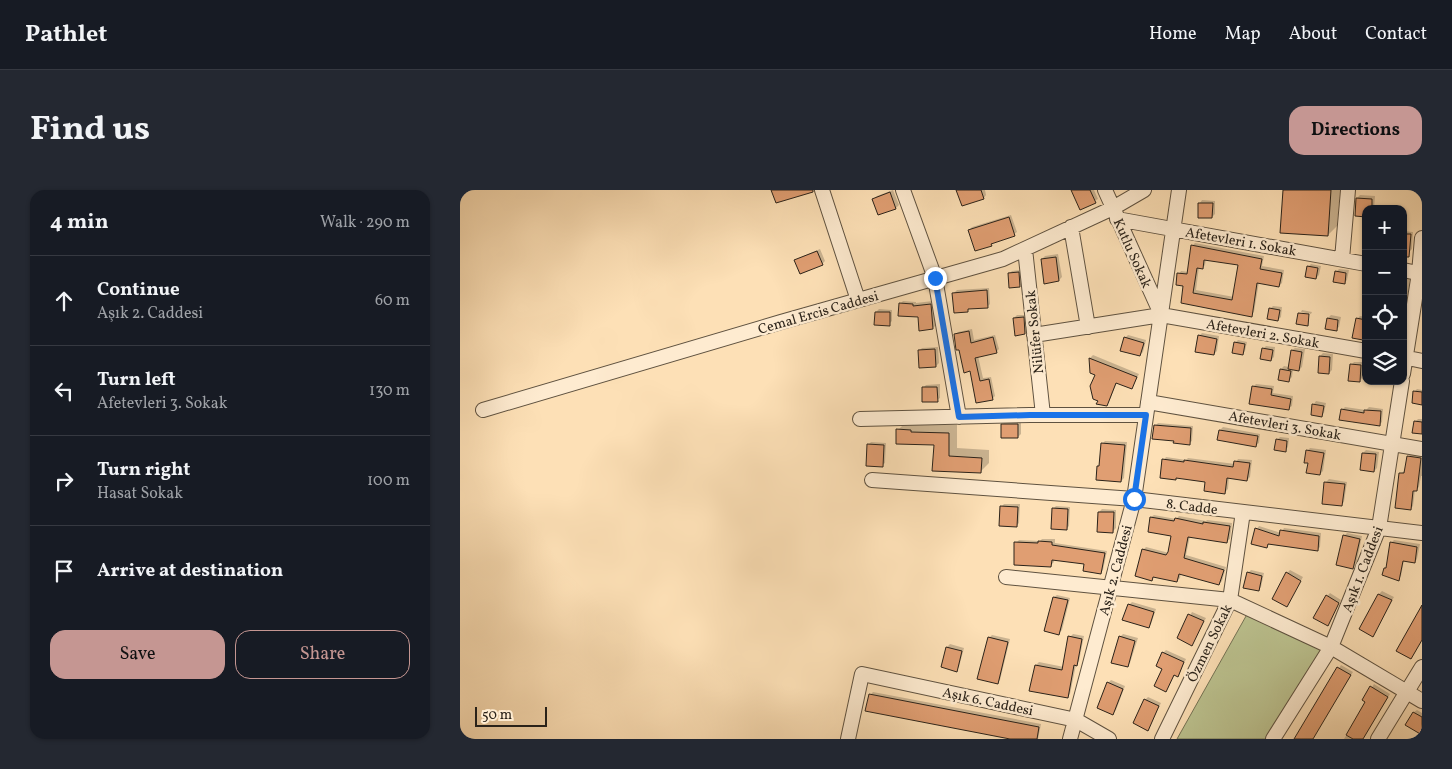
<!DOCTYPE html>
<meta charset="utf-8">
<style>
body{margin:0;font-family:Vollkorn,serif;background:#242831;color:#f1f3f6}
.controls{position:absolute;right:15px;top:15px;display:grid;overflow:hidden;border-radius:10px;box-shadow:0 1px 4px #0004}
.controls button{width:45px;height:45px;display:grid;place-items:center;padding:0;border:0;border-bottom:1px solid #363941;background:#171b24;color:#f1f3f6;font:25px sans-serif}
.scale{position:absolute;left:15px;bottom:12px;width:72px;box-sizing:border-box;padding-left:5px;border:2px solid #2a2219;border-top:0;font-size:14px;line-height:18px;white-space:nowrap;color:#2a2219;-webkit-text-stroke:4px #feebd0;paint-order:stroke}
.stop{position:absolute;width:15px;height:15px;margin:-11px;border:4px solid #1a73e8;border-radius:50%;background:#fff}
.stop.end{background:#1a73e8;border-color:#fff;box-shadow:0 1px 5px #0008}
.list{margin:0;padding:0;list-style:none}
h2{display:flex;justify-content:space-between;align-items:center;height:65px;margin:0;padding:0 20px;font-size:21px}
h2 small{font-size:16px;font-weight:400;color:#9ea1a6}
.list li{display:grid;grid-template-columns:32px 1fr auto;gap:15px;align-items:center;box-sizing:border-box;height:90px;padding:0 20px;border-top:1px solid #363941}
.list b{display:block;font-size:19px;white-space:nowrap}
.list p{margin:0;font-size:16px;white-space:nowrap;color:#9ea1a6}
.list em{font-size:16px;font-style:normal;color:#9ea1a6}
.actions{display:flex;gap:10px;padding:15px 20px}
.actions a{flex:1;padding:11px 0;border:1px solid #c59692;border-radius:15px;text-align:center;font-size:18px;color:#c59692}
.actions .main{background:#c59692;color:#111}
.icon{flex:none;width:28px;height:28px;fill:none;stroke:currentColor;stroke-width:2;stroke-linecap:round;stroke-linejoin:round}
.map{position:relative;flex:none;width:962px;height:549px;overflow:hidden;border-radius:15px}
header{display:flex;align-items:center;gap:30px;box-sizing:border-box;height:70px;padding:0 25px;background:#171b24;border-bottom:1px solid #363941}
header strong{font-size:24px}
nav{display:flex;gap:28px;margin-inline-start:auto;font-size:18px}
.intro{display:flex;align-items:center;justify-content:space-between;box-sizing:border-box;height:120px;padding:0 30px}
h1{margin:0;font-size:35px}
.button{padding:12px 22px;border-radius:15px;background:#c59692;color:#111;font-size:18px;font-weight:700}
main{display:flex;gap:30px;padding:0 30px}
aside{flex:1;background:#171b24;border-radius:15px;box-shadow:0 1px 4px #0004}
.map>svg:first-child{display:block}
.green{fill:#bcc390;stroke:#737254}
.shadow{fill:#0003;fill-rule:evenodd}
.building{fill:#e09e72;stroke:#2a2219;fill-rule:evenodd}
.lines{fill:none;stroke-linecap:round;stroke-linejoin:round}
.minor-casing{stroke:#5f5240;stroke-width:16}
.minor{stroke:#feebd0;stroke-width:14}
.route{stroke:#1a73e8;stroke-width:6}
.labels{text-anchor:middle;stroke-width:5;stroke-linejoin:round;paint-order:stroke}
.street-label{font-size:14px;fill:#2a2219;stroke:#feebd0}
</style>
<header>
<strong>Pathlet</strong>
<nav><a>Home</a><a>Map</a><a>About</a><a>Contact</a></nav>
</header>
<div class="intro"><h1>Find us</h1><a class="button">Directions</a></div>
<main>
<aside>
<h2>4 min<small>Walk · 290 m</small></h2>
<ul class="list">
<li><svg class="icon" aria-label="ahead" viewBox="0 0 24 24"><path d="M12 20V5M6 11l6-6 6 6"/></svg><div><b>Continue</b><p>Aşık 2. Caddesi</p></div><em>60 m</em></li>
<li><svg class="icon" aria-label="left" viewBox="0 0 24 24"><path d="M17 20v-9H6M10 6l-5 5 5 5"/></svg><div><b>Turn left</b><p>Afetevleri 3. Sokak</p></div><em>130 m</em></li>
<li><svg class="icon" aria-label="right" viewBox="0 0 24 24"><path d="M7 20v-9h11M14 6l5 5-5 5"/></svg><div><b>Turn right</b><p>Hasat Sokak</p></div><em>100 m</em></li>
<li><svg class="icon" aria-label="arrive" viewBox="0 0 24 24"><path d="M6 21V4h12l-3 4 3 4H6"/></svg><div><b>Arrive at destination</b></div></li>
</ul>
<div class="actions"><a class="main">Save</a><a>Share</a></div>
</aside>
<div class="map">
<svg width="962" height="549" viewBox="0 0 962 549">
<rect width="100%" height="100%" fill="#fde0b6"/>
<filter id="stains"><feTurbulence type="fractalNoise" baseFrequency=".004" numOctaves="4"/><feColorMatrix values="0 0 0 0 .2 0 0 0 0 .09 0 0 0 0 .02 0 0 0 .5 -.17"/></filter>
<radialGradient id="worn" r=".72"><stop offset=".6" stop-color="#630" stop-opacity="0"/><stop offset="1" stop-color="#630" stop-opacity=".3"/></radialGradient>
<path class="green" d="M790 419 869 451 807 549H717Z"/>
<path class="shadow" d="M433 0 439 15 436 18 419 24 414 9 417 6Z
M498 0H525L526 5 524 8Z
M612 0H634L638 9 621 18Z
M824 0H880L877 36 868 45Z
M900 5 915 6 914 19H906L897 8Z
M742 10 755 11V24L752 27 740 13Z
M551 25 557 42 554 44 535 51 531 55 509 40 512 37Z
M943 41 953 42 952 59 949 62 943 61Z
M735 53 804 66 802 76 824 80 822 93 819 96 799 92 794 122 791 125 723 112 725 95 719 84 721 81 729 82 732 56ZM746 69 779 74 774 107 736 100 739 77 742 78 745 75Z
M360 59 365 71 362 74 336 71 339 68Z
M598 64 602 87 599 90 582 69 585 66Z
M851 74 861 76 859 85 856 88 848 77Z
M879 79 889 80 887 90 884 93 876 82Z
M561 80 563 93 560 96 549 84 552 81Z
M906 86V97H903Z
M943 88 950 89 947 108 944 111Z
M529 98 530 114 527 117 510 118 508 120 494 103 497 100Z
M443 111 456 112V113L473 111 476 135 473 138 459 125 440 114Z
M813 116 822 117 821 127 818 130 810 119Z
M419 119 432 120V131L429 134 416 122Z
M842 120 852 122 851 124 841 122Z
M557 125H566L568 140 565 143 554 128Z
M871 125 881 127 879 137 876 139 868 128Z
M900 126 906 127V146L903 149 897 129Z
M512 139 514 150 535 145 539 159 536 162 518 166 523 188 531 187 535 206 532 209 511 180 495 145 498 142Z
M742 143 759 146 757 161 754 164 739 146Z
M668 145 686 150 683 162 680 165 665 148Z
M778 150 787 152 785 161 783 164 775 153Z
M806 156 815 157 814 167 811 170 803 159Z
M478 157 479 173 476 176 459 161 462 158Z
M835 158 845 159 842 177 839 180 833 179 832 187 829 190 821 179 824 176 829 177 832 160Z
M863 163 873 164 872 180 869 183 860 166Z
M633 165 679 184 672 198 657 192 649 212 646 215 636 184 631 182 630 168Z
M894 172H903L902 188 899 191 891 175Z
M480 194V208L477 210 463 198 466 195Z
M796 194 814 196 813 203 833 206 832 216 829 218 793 197Z
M957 199 962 200V213L954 202Z
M856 211 866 213 864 223 861 225 854 214Z
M885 217 906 220 909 217 923 219 922 232 919 235 882 220Z
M958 229H962V243L955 232Z
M446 232 459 234 497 235V258L529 260V273L520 282 474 279 475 254 438 240Z
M545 232H561V244L558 247 542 235Z
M698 233 733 236 732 251 729 253 715 250 695 236Z
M763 237 800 244 799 253 796 255 760 240Z
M820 247 829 248 828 257 825 260 817 250Z
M645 251 667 252 664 288 661 291 641 275 642 254Z
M411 252 426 253 425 273 422 275 408 255Z
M850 258 866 260 863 281 860 284 849 272 847 261Z
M906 260 919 262 917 278 914 281 903 263Z
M951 264 962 265V286H961L959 297 955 300 953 316 950 319 941 284 944 281H946L948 267Z
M706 267 726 270 728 268 775 274 778 269 792 270 790 287 787 290 769 287 768 299 765 302 746 291 704 270Z
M869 289 887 292 884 312 881 315 866 292Z
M544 314H560L559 333 556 336 541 317Z
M596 316 610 317 609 336 606 339 593 319Z
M642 319 656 320V338L653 341 639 322Z
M694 325 716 329 719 326 746 331 747 330 772 333 770 349 767 351 730 346 726 365 766 377 762 391 759 394 721 383 720 388 717 391 694 386 691 389 683 360 686 357 709 363 712 345 691 327Z
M799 336 821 343 824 338 861 343 860 357 857 360 809 354 806 357 797 339Z
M887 343 902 346 896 375 893 378 884 346Z
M582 349H595V353L647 361 643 380 640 383 626 373 594 369V372L591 375 556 353 559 350 580 351Z
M934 350 960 354 957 369 955 372 944 370 941 386 938 389 925 378 928 376 931 353Z
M791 380 804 383 801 397 799 400 788 383Z
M830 380 843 387 827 416V383Z
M922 401 934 407 913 445 919 404Z
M870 403 881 410 868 435 867 406Z
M597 405 610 408 602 440 599 443 594 407Z
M672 412 696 419 691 434 688 437 669 415Z
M732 422 746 428 732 454 718 448Z
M613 444 624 446 619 471 616 475 610 504 607 507 571 500 576 475 579 472 604 477 610 447Z
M663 444 678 448 670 473 667 476 660 447Z
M532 445 550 449 540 490 537 493 529 448Z
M490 454 504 458 499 477 496 480 487 457Z
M706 460 726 469 720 482 717 485 715 484 706 500 703 463Z
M881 475 893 482 852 549H835Z
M651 490 665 496 656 520 653 523 648 493Z
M914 494 930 504 903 549H884L907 512 904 510Z
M413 502 581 534 578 549H557L407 520 410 505Z
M688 507 701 513 688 539 685 510Z
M957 520 962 523V544L954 522Z"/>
<path class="building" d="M311 0H353V2L316 13Z
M496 0H521L524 9 502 16Z
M611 0H630L636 13 620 20Z
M823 0H871L868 46 820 43Z
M430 2 436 19 418 25 412 9Z
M896 8 912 9V19H906V27L895 26Z
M738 13H753L752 28H738Z
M549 27 555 46 531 54 532 56 515 61 508 40Z
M943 44H951L949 67H943Z
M731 55 802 69 800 79 822 83 819 97 797 93 792 127 721 113 723 96 716 95 717 83 727 84ZM744 70 778 75 772 110 733 103 737 78 743 79Z
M357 61 363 75 340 84 334 70Z
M596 67 599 91 584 94 581 69Z
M847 76 858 78 856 89 845 87Z
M875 81 886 83 885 94 873 92Z
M559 82 560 97 549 98 548 83Z
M527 100 528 118 508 119V122L494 123 492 103Z
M439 113 453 114V116L471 114 473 139 459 141 458 127 438 126Z
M809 118 820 120 818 131 807 129Z
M415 122H430V136L414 135Z
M838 123 849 124 848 136 836 134Z
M564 127 565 144 555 146 553 128Z
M867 128 878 130 877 141 865 139Z
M896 128 906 130 903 150 892 148Z
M509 141 511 153 533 147 537 163 515 168 520 191 529 189 533 210 516 213 510 181 504 183 499 160H496L494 144Z
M738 145 757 149 754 165 735 162Z
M664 147 684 153 680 166 660 161Z
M774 152 785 154 783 165 772 163Z
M802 158 813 160 811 171 800 169Z
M475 159 476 177 459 178 458 160Z
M831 160 842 162 839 181 828 179Z
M859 166 870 167 869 184 858 183Z
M629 168 677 187 672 199 656 193 647 216 636 214 638 211 633 209 630 196 635 185 630 183Z
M890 174 901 175 900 192 888 191Z
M820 179 831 181 829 192 818 190Z
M792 196 812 199 811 205 831 209 829 220 789 214Z
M462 197H477L478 212H462Z
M953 201 962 202V215L952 213Z
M852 214 864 216 862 227 851 225Z
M881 219 904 223V220L921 221 920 236 879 230Z
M954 231 962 232V244L952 243Z
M541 234H558V248H541Z
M694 235 731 238 730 255 713 253 714 251 692 249Z
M436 239 451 240V242L489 243V266L522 268 521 283 472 281 474 255 436 254Z
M759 240 798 246 796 257 757 250Z
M816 249 827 251 826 262 814 260Z
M641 253 665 255 661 292 636 290 637 276H639Z
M407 254 424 255 423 277 406 276Z
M846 260 864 263 860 285 846 283 848 273H844Z
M902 263 916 264 914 282 900 280Z
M947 266 961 268 957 301H953L951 320 935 318 939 283H944Z
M702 269 724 272V270L773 277 774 271 790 273 787 291 767 288 765 304 744 301 745 292 716 288V290L700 288Z
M864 292 885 294 882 316 862 314Z
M540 316 558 317 557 337 539 336Z
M592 318 608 319 607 340 591 339Z
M638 322H654L653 343 637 342Z
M690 327 714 331 715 328 743 334V332L770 336 767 353 728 347 724 368 764 380 759 395 719 384 717 392 693 387 692 391 675 386 682 359 706 365 708 362 711 346 688 342Z
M795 338 819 346 820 340 859 346 858 361 808 354 807 358 791 354Z
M883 345 900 349 893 379 876 375Z
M578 351 592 352V355L645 363 641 384 623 381 624 374 592 370 591 377 554 375V352L578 353Z
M930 352 957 357 955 373 943 371 939 391 922 385 924 378H926Z
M787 382 802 386 799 401 783 398Z
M826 382 841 391 827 417 812 409Z
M918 404 932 410 913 447 899 439Z
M866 405 879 413 868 436 853 428Z
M593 407 608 410 599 445 584 441Z
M668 414 694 422 689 438 662 430Z
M962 415V450L951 469 936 461Z
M728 424 744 431 732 456 717 448Z
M608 446 622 449 617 476 614 475 608 508 569 501 575 475 602 480Z
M659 446 675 451 668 477 651 473Z
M528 447 548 452 538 494 517 489Z
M486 457 502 461 497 482 481 477Z
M702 462 724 472 718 487 714 485 706 502 694 496 702 479 696 476Z
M877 477 891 485 853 549H834Z
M647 492 663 499 653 525 637 518Z
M910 496 928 507 903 549H893L886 545 905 512 902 510Z
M409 504 579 537 577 549H550L405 521Z
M684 509 699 516 688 541 673 533Z
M953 522 962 527V545L945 535Z"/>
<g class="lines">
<g class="minor-casing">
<path id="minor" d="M362 0 398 110
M443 0 475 88 499 227
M645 0 701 124
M657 29 906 74
M611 37 628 137
M565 59 583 225
M882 69 888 0
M943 80 962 84
M574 145 701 125 906 161
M943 167 962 171
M943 184 959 83 962 48
M688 212 962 259
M23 220 321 132 543 69 653 18 684 0
M400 229 570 225H686
M412 290 674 309 962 343
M546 387 770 410 871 457 962 511
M388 549 402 484 616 530 649 549
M610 549 674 309 719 0
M702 549 770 410 783 322
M813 549 871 457 919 338 942 191
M918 549 962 477"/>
</g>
<use href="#minor" class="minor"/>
</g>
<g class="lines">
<path class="route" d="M475 88 499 227 570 225H686L674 309"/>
</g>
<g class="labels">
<g class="street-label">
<text transform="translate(781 51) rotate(10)" y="5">Afetevleri 1. Sokak</text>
<text transform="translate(673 63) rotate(66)" y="5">Kutlu Sokak</text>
<text transform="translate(358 122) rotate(-16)" y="5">Cemal Ercis Caddesi</text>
<text transform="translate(574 142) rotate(-96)" y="5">Nilüfer Sokak</text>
<text transform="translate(803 143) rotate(10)" y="5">Afetevleri 2. Sokak</text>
<text transform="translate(825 235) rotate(10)" y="5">Afetevleri 3. Sokak</text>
<text transform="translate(732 316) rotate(7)" y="5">8. Cadde</text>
<text transform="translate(902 379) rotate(-69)" y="5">Aşık 1. Caddesi</text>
<text transform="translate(655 380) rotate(-75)" y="5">Aşık 2. Caddesi</text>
<text transform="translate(749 453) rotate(-64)" y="5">Özmen Sokak</text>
<text transform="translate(528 511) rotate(12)" y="5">Aşık 6. Caddesi</text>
</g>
</g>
<rect width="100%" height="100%" filter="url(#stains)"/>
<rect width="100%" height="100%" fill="url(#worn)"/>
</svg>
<div class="controls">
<button>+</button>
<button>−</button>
<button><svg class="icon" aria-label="locate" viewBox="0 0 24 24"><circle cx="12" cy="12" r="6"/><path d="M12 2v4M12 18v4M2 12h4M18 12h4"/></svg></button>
<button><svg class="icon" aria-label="layers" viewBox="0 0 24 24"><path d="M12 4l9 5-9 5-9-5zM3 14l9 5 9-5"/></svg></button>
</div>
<div class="scale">50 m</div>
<div class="stop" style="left:674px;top:309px"></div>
<div class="stop end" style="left:475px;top:88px"></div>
</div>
</main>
